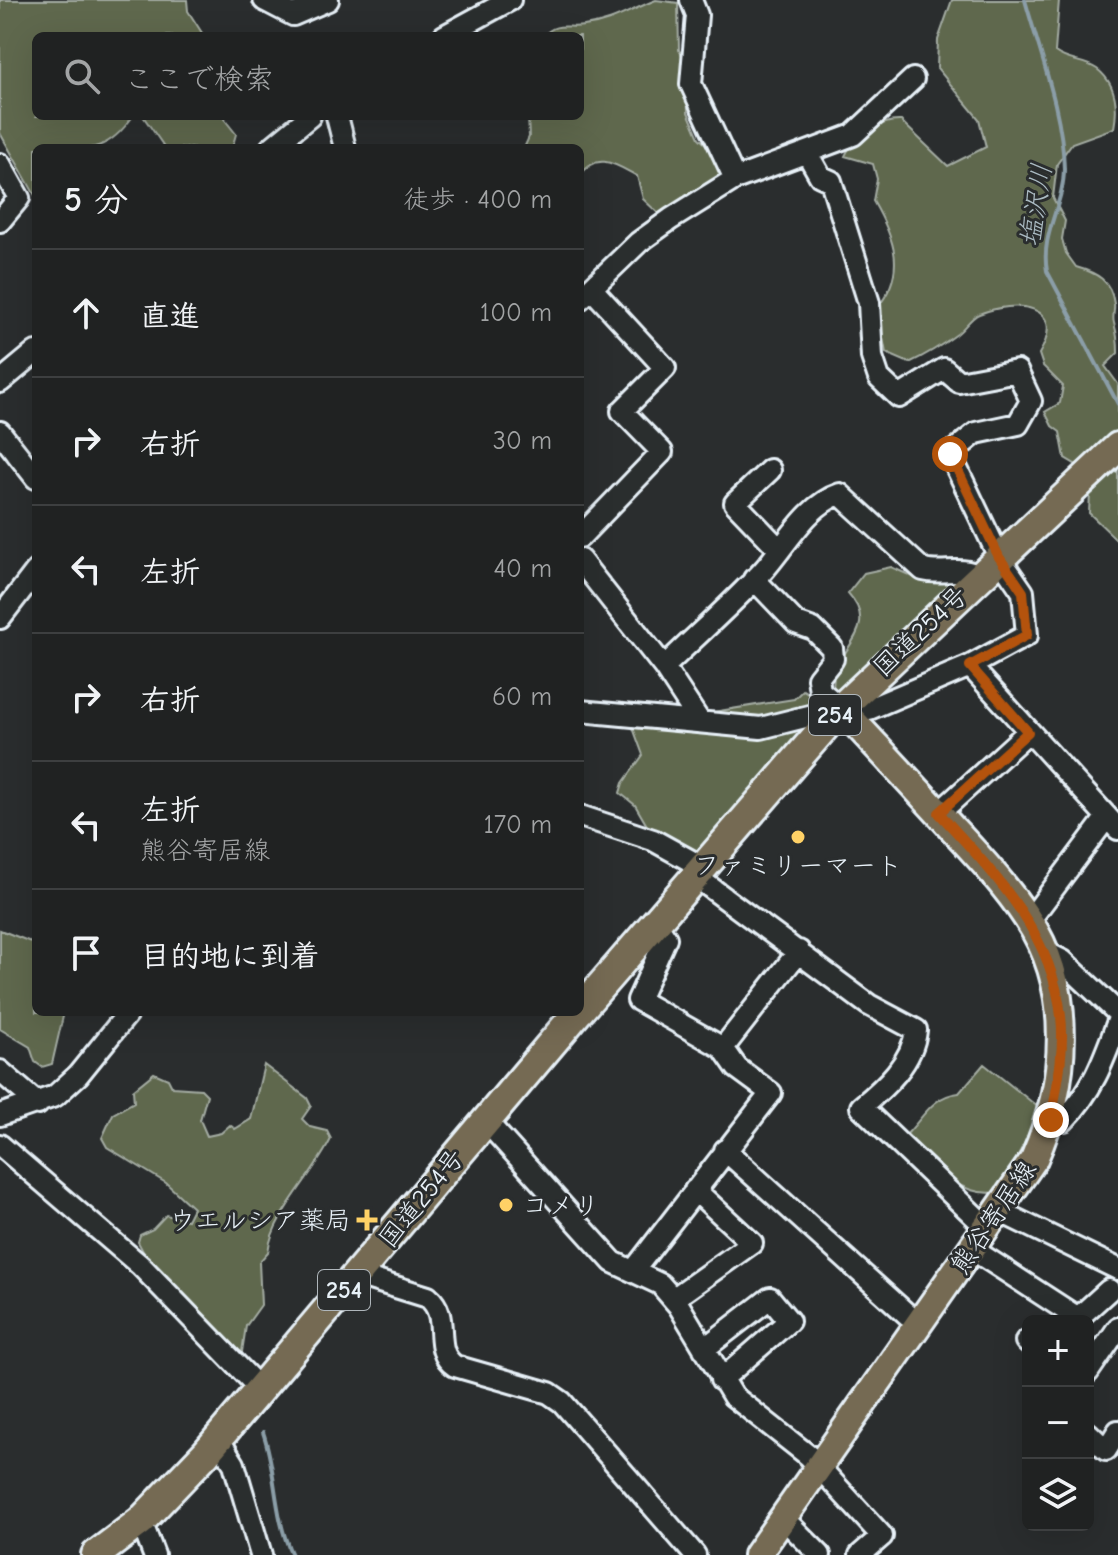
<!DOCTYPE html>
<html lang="ja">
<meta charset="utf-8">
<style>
body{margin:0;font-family:"Comic Neue","Klee One",sans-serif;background:#2d2f2f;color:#f1f3f6}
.controls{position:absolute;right:24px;bottom:24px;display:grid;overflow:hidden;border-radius:12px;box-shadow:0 8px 32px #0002}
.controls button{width:72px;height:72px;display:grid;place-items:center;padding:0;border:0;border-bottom:2px solid #3d3f40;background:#202222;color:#f1f3f6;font:40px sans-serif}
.stop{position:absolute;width:24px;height:24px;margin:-18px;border:6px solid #b45309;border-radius:50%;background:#fff}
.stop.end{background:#b45309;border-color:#fff;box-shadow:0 2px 8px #0008}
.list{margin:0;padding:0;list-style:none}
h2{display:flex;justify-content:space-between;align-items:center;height:104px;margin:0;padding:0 32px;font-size:34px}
h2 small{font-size:26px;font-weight:400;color:#a2a4a5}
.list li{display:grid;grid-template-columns:52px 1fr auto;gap:24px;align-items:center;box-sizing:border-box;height:128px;padding:0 32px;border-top:2px solid #3d3f40}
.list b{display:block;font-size:30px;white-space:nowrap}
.list p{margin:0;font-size:26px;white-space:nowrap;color:#a2a4a5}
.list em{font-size:26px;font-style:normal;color:#a2a4a5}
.icon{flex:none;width:44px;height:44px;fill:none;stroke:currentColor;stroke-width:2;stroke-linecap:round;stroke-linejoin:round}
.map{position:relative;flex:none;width:1118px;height:1555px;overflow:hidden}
.search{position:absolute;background:#202222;box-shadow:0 8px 32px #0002;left:32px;top:32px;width:552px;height:88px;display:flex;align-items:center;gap:20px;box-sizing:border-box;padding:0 28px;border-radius:12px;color:#a2a4a5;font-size:30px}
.panel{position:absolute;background:#202222;box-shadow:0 8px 32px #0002;left:32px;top:144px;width:552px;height:872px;border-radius:12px}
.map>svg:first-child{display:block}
.green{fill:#5f674e;stroke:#a4aca3;stroke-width:2}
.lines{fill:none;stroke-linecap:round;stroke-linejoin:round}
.stream{stroke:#8b9ea8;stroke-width:4}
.minor-casing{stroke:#e8f1f8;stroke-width:26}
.major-casing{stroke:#e8f1f8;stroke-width:32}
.highway-casing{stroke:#e8f1f8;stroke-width:34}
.minor{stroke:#2a2d2e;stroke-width:20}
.major{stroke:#746b52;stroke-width:26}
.highway{stroke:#746b52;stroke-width:28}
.route{stroke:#b45309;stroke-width:10}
.poi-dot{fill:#ffd166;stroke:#2a2d2e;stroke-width:3}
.labels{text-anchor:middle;stroke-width:6;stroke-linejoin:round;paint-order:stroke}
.shield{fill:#2a2d2e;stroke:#afb6bb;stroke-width:2}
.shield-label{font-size:24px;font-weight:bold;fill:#e8f1f8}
.street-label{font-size:26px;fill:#e8f1f8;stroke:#2a2d2e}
.poi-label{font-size:26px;fill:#e8f1f8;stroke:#2a2d2e}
.water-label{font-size:28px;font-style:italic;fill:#aabac2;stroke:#2a2d2e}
</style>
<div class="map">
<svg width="1118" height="1555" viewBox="0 0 1118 1555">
<rect width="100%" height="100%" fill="#2a2d2e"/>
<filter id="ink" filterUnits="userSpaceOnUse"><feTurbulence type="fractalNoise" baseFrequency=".0125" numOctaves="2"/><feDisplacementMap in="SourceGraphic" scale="16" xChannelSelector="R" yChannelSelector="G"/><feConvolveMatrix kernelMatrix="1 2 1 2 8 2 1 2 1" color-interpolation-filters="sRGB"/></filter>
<g filter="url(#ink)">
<path class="green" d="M0 0H187L188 11 204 36H36V116H133C104 158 83 148 36 148V197L0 133Z
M656 0 678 3 679 50 686 62 688 112 699 138 710 148 726 177 662 217 643 199 637 176C615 164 597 151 580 176V148H524L529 137 528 116H580V36H543C557 21 567 29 584 26 614 22 630 10 656 0Z
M952 0H1059L1055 52C1068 62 1084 60 1097 69 1117 84 1118 107 1114 128L1072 143 1057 164 1053 198 1065 221 1062 239 1066 253 1076 267C1097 273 1111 280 1114 304 1115 310 1112 317 1114 323 1117 333 1118 340 1118 353L1105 366 1118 384V435L1080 467 1065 458 1060 432 1052 426 1045 412 1060 403 1063 386 1043 366 1039 354C1069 304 1015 299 979 314 971 317 964 329 957 334 941 346 926 355 909 363L886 353 877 308C907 272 895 239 873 201L877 179 873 164 845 156C853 136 880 120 901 121L948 166 986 147 979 119 937 68 938 40Z
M143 116H226L225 120 236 134 232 148H165Z
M1118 470V541L1089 513 1090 493Z
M891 567 918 579H957V584L843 697 834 692C826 651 885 634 848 593L864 573Z
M803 690 824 703 817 721 727 816 719 835 695 855 653 836 635 805 620 793 623 783 643 755 632 725 695 729 713 712 794 699Z
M0 930 36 944V1012H64L52 1064 42 1067 35 1062 30 1047 0 1029Z
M984 1064 1038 1107 1031 1131 998 1192C959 1199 930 1162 904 1137 923 1119 931 1096 959 1093Z
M264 1065 307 1098 311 1106 302 1119 310 1127 327 1131 331 1139C314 1175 272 1215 268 1252L259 1262 261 1305 246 1326 242 1352 233 1354 210 1322 145 1255 138 1242 140 1235 153 1229 166 1215 187 1220 193 1208 166 1183 107 1147 102 1138 113 1114 134 1102 133 1090 154 1073 168 1079 172 1087 201 1089 207 1095 200 1120 207 1136 221 1133 230 1125 235 1129 251 1119Z"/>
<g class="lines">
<path class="stream" d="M1025 0C1040 54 1063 113 1064 169 1064 205 1040 234 1047 271L1118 404
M263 1432C277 1472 273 1515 292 1555"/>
<g class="minor-casing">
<path id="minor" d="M264 0 293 15 328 0
M691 0 697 15 691 84 735 179
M444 36 510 0
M337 116 345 148
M271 148 310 116
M0 164 19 198 0 221
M580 299 639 242 671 219 735 179 853 135 913 79
M0 382 36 352
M0 432 36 478
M770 470 735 503 780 550
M580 537 662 452 622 411 665 368 592 289
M580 560 664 667 698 719
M754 579 796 623 813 629 832 648 833 659 818 678 820 691 841 708
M0 618 36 571
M970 666 1118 829
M664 667C697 635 731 605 762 572 786 546 806 505 840 494L923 570C943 575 960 566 979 576
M580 711 761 728 841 708 869 709 970 666 1027 635 1023 592 999 557 950 454 976 433 1018 424 1031 401 1017 371 959 382 944 369 899 397 879 378 872 357 869 303 831 181 820 176 807 153
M939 813 1028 732
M580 816 653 840 702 867
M695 876 869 1005 916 1030C913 1062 885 1087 861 1107L987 1228
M1029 921 1107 817
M1043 951 1063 961 1118 1013
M723 1048 799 951
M0 1071 38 1104
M0 1115 55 1096 78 1075 129 1012
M485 1120 613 1262 660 1284 679 1306 733 1396 809 1456 882 1536 860 1555
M1051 1120H1064C1093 1091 1104 1059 1118 1021
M0 1145 141 1266 260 1389
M725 1150 919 1325
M999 1211 1118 1269
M972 1249 1078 1318 1109 1290
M634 1270 771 1093 737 1068 723 1048 638 1000 666 938 655 922
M357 1275 428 1297C452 1317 430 1349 455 1366L549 1393 562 1402 695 1555
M673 1299 752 1243 695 1190
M1026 1341 1028 1343
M704 1349 770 1298 789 1321 721 1380
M1088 1372 1118 1328
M1088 1433 1106 1450 1118 1431
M218 1438 234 1464 261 1555
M783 1518 820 1555
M141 1521 154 1555"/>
</g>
<g class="major-casing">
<path id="major" d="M757 1555 1034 1159C1067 1084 1075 990 1027 918 1006 886 979 857 953 829 916 788 878 748 841 708"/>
</g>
<g class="highway-casing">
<path id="highway" d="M580 1010 841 708 1118 447
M96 1555 141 1521 206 1453 578 1012"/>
</g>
<use href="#minor" class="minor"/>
<use href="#major" class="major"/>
<use href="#highway" class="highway"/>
</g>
</g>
<g class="lines" filter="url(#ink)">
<path class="route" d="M950 454 999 557 1023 592 1027 635 970 666 1028 732 939 813C993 872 1052 932 1061 1016 1065 1051 1057 1086 1051 1120"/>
</g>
<g class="poi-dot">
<circle cx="798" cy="837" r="8"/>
<circle cx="506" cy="1205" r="8"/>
<path d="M363 1208h8v8h8v8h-8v8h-8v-8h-8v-8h8z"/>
</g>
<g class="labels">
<g class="shield">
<rect x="809" y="695" width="52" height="40" rx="6"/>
<rect x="318" y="1270" width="52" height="40" rx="6"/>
</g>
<g class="shield-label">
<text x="835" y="723">254</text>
<text x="344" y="1298">254</text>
</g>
<g class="street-label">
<text transform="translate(920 631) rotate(-43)" y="9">国道254号</text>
<text transform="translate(421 1198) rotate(-51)" y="9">国道254号</text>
<text transform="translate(993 1217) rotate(-56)" y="9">熊谷寄居線</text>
</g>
<g class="poi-label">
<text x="798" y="874">ファミリーマート</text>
<text x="522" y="1214" text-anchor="start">コメリ</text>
<text x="351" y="1229" text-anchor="end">ウエルシア薬局</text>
</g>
<g class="water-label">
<text transform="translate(1035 205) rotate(-81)" y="10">塩沢川</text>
</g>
</g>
</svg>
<div class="controls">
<button>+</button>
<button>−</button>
<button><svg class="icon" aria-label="layers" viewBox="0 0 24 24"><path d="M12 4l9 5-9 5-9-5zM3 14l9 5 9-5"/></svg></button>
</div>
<div class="stop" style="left:950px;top:454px"></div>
<div class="stop end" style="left:1051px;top:1120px"></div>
<div class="search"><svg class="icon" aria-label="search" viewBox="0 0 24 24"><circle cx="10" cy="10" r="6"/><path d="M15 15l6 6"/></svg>ここで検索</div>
<section class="panel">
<h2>5 分<small>徒歩 · 400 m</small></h2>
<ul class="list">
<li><svg class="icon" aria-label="ahead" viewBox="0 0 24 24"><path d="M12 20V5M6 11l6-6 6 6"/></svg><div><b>直進</b></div><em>100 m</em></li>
<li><svg class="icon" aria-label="right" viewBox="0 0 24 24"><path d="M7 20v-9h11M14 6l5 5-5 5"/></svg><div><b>右折</b></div><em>30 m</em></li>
<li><svg class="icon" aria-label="left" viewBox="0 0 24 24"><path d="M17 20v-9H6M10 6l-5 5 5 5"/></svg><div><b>左折</b></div><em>40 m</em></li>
<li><svg class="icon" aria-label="right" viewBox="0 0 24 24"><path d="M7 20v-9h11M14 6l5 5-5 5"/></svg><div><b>右折</b></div><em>60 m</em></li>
<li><svg class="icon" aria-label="left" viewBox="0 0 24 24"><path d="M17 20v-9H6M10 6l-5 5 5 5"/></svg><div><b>左折</b><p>熊谷寄居線</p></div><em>170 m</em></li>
<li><svg class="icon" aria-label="arrive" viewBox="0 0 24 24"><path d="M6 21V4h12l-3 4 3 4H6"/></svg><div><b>目的地に到着</b></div></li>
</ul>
</section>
</div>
